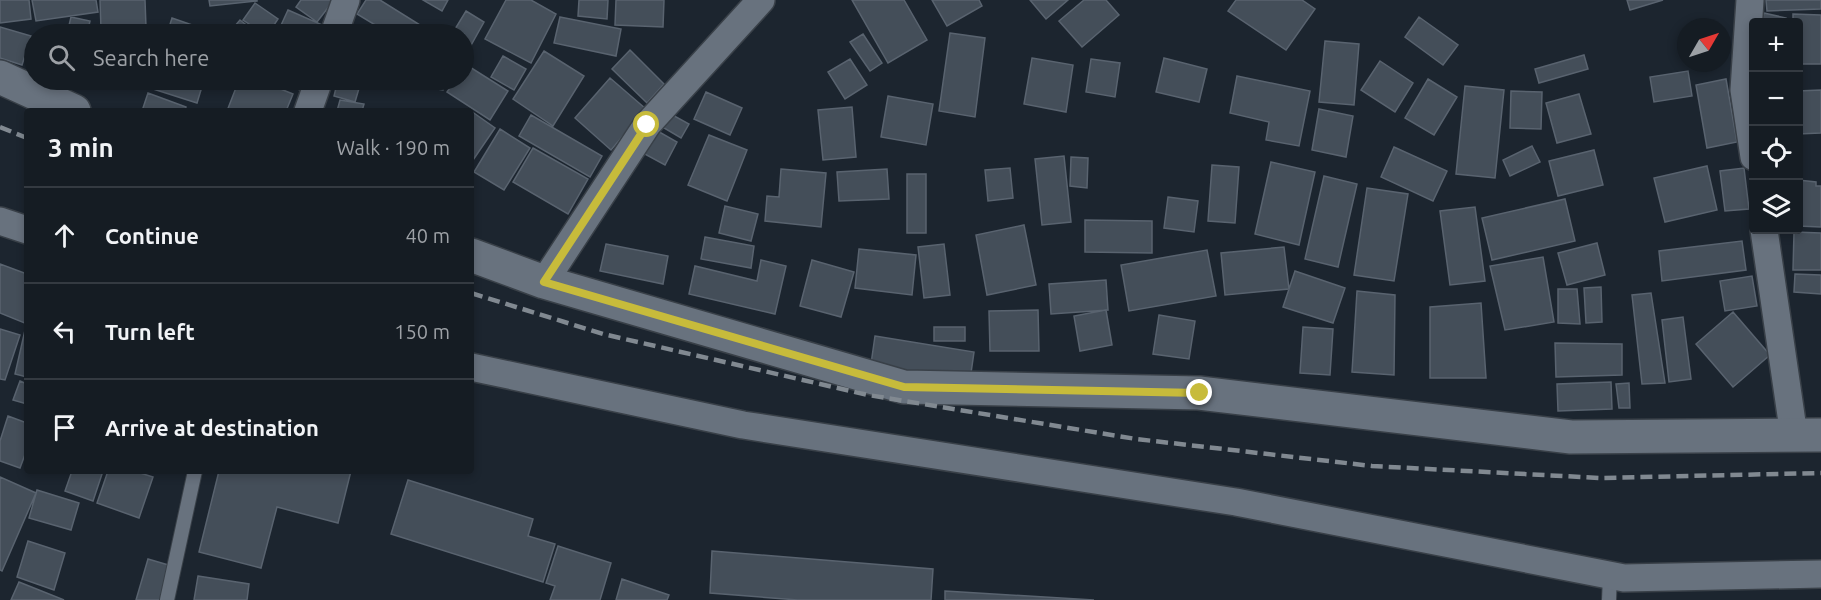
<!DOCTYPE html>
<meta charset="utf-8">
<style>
body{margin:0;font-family:Ubuntu,sans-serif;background:#222930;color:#f1f3f6}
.controls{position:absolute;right:18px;top:18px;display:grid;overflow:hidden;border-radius:6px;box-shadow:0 3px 9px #0003}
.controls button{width:54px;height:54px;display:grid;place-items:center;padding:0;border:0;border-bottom:2px solid #343a41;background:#151c23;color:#f1f3f6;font:30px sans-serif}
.compass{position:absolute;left:1677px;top:18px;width:54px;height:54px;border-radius:50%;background:#151c23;box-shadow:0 3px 9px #0003;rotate:51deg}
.stop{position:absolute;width:18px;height:18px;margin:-14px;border:4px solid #c7bb3b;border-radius:50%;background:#fff}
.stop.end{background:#c7bb3b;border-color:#fff;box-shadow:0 2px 6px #0008}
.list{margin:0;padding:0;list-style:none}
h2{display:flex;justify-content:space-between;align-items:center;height:78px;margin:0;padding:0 24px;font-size:26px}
h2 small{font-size:20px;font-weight:400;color:#9da1a6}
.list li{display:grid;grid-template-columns:39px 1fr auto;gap:18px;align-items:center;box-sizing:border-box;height:96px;padding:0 24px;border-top:2px solid #343a41}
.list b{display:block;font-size:22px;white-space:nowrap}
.list em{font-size:20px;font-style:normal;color:#9da1a6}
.icon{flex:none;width:33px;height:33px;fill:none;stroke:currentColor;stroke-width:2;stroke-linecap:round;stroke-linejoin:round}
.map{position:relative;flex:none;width:1821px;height:600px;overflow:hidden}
.search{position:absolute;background:#151c23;box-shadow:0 3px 9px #0003;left:24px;top:24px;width:450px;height:66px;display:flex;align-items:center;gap:15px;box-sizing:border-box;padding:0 21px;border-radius:33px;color:#9da1a6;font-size:22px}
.panel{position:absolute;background:#151c23;box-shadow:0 3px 9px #0003;left:24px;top:108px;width:450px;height:366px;border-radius:6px}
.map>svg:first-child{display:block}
.building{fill:#444e59;stroke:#59636f;stroke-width:1.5}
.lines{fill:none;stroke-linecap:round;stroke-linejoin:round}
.service-casing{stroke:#394048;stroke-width:16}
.minor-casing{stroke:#394048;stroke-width:30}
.tertiary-casing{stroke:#394048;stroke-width:36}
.service{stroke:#68727e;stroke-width:14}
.minor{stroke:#68727e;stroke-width:27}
.tertiary{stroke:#68727e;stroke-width:33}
.rail{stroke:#818991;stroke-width:4.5;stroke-dasharray:12 6;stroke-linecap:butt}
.route{stroke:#c7bb3b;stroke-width:8}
</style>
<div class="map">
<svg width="1821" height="600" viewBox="0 0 1821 600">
<rect width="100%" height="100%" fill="#1c252f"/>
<path class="building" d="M0 0H29L31 19 0 23Z
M32 0H96L98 12 36 21Z
M100 0H145L146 27 101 29Z
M209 0H257V1L210 6Z
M301 0H334L317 22 296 7Z
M366 0H380L428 30 425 34H390L357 14Z
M423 0H448L442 11Z
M506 0H531L556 14 531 63 485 39Z
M579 0H608L607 19 578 16Z
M616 0H664L663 27 615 25Z
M852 0H904L927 40 888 63Z
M932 0H979L982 6 947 26Z
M1030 0H1068L1046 19Z
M1084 0H1106L1119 15 1082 47 1059 21Z
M1236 0H1302L1315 9 1286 50 1228 11Z
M1627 0H1663L1630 10Z
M1766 0H1821V9L1767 11Z
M255 3 278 19 268 34H264L243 20Z
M288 10 327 27 323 34H277Z
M466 11 484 22 470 47 464 44V34H452Z
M1764 13 1786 18 1785 22H1762Z
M1793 14 1821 15V64H1798V22H1793Z
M71 17 90 21 87 34H67Z
M560 17 621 29 616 56 554 43Z
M1419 17 1458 45 1443 65 1405 37Z
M172 18 218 34H167Z
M240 20 258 34H228Z
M0 27 31 36 22 65 0 58Z
M950 33 985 38 975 117 939 111Z
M863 34 882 63 870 71 850 42Z
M1325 41 1359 44 1354 105 1319 102Z
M630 50 664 84 647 103 612 69Z
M544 51 584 76 553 126 513 99Z
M1584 55 1588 69 1539 83 1535 69Z
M503 56 526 69 514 90 491 77Z
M1032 58 1073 65 1066 112 1024 104Z
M1164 58 1207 69 1199 102 1156 92Z
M850 59 867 85 845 99 828 72Z
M1091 59 1120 63 1115 97 1086 92Z
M1380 61 1413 83 1395 112 1361 90Z
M465 64 508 91 490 120 447 92 455 80H464Z
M1688 71 1692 96 1654 102 1650 77Z
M1237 76 1310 91 1299 146 1266 140 1269 122 1230 113Z
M610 78 646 109 611 150 575 118Z
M1428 79 1457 97 1434 135 1405 118Z
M1726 79 1737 142 1707 148 1696 85Z
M153 80H204L197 103 150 88Z
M239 80H258L293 94 286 111H227Z
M276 80H304L300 90Z
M338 80 360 85 355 102 334 96Z
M397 80H445L443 90 397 83Z
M1465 86 1504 90 1495 178 1456 174Z
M1821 90V133L1798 134V91Z
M1511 91 1542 92 1541 129 1510 128Z
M706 92 742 108 730 135 694 119Z
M148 93 186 107 185 111H142Z
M1579 94 1591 134 1557 143 1546 103Z
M888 96 933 104 926 145 881 137Z
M340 100 364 104 362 111H337Z
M852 107 856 157 823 160 818 110Z
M1319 109 1353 116 1346 157 1312 150Z
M471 111 495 128 471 163Z
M667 112 689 124 681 138 659 125Z
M531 115 602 156 590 177 519 136Z
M500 129 530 148 504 190 474 172Z
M654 129 677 142 665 165 641 152Z
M709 135 747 150 727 201 688 185Z
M1532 146 1540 162 1510 176 1503 160Z
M1394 147 1447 171 1433 201 1381 177Z
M533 148 588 179 568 214 513 182Z
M1594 150 1603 185 1558 196 1549 161Z
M1064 156 1071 222 1042 225 1035 159Z
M1071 157 1088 158 1087 188 1070 186Z
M1271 162 1315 172 1299 245 1255 234Z
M1212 165 1239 167 1235 223 1208 221Z
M1707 166 1717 210 1665 222 1654 178Z
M1010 168 1013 198 988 201 985 170Z
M1744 168 1749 209 1725 211 1720 171Z
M781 169 826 173 821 227 765 221 767 196 779 197Z
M887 169 889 199 839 201 837 172Z
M907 174H926V233H907Z
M1324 176 1357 184 1338 267 1305 259Z
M1798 180 1816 182V186H1821V227L1798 226Z
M1367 188 1408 194 1394 281 1354 275Z
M1168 197 1198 201 1194 232 1164 228Z
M1565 199 1575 241 1492 260 1482 218Z
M725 206 758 214 751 241 719 233Z
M1475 207 1485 281 1450 285 1440 211Z
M1085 220 1152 221V253L1085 252Z
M1024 225 1036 285 987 295 976 235Z
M1794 232 1821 233V270H1793Z
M705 237 754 246 751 268 701 259Z
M1742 241 1746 270 1662 281 1659 251Z
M1597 243 1605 275 1567 285 1558 253Z
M606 244 668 256 663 284 600 271Z
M944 244 950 295 924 298 918 247Z
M1284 247 1289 289 1225 295 1221 253Z
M859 249 916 255 912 295 855 288Z
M1207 250 1216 296 1129 311 1121 265Z
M1543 257 1554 322 1505 330 1490 266Z
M761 260 786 266 775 314 689 294 695 266 757 281Z
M812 260 854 272 841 317 800 306Z
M0 264 27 274V324L0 313Z
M1295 271 1345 288 1333 323 1283 307Z
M1795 274 1821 275V294L1794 292Z
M1752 276 1757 306 1725 311 1720 281Z
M1106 280 1108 310 1051 314 1049 284Z
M1601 287 1602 322 1586 323 1584 288Z
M1558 289H1577L1580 324 1558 323Z
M1357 291 1395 295 1394 375 1352 372Z
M1651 293 1665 383 1642 384 1632 295Z
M1481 303 1486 378H1430V307Z
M1038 310 1039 351H990L989 311Z
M1106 310 1112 345 1080 351 1074 316Z
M1733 312 1770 355 1733 387 1696 344Z
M1159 315 1195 321 1189 359 1153 354Z
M1683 317 1691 379 1669 382 1662 320Z
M934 327H965V341H934Z
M1303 327 1333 329 1330 375 1300 373Z
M0 329 20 335 5 380 0 379Z
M25 330 27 331V377L15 374Z
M875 336 974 352 969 387 870 371Z
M1555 343 1622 344V375L1556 377Z
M20 381 27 384V404L13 400Z
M1611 382 1612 409 1558 411 1557 384Z
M1629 383 1630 408H1619L1616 384Z
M8 416 27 423V449L20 468 0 461V441Z
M72 471H103L93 501 65 491Z
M108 471H134L153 477 139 518 97 503Z
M219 471H351L338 523 277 507 261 568 199 552Z
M0 477 36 493 2 571 0 570Z
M408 480 533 519 528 536 555 544 543 582 391 534Z
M37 490 79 503 71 530 29 518Z
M28 541 65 553 54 590 17 577Z
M558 546 611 563 600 600H550L555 586 546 583Z
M712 551 933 569 931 600H798L710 593Z
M148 559 172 566 162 600H136Z
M198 576 249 584 247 600H194Z
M622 579 669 595 667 600H616Z
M19 582 64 600H11Z
M945 591 1094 600H945Z"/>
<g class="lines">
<g class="service-casing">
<path id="service" d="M167 600 195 471
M1609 600 1610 576"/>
</g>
<g class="minor-casing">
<path id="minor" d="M1750 0 1744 90 1754 157
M334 34 346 0
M308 111 319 80
M0 221 27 230
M1764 230 1794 436
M544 282 647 125 761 0
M471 367 743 425 1236 502 1624 578 1821 574"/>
</g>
<g class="tertiary-casing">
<path id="tertiary" d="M0 77 74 111
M471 255 544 282 904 387 1199 393 1571 437 1821 435"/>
</g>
<use href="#service" class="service"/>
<use href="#minor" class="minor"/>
<use href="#tertiary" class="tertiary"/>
<path class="rail" d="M0 127 27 138
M471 293 603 334 868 395 1136 439 1372 466 1600 478 1821 473"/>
</g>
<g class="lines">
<path class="route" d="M647 125 544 282 904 387 1200 393"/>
</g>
</svg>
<div class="controls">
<button>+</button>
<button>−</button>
<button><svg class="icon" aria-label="locate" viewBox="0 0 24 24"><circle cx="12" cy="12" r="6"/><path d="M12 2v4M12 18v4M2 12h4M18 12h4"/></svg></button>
<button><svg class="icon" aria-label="layers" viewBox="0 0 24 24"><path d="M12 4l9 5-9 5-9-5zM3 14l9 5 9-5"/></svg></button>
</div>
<svg class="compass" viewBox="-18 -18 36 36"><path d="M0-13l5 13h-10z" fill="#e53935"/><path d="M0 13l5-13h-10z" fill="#9da1a6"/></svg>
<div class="stop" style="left:647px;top:125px"></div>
<div class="stop end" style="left:1200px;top:393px"></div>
<div class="search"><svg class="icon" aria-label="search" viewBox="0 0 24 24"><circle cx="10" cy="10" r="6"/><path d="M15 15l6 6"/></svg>Search here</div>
<section class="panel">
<h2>3 min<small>Walk · 190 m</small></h2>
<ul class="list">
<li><svg class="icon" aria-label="ahead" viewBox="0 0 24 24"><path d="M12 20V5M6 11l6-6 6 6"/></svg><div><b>Continue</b></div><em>40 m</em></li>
<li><svg class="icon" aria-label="left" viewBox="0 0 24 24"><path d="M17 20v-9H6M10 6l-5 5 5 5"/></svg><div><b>Turn left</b></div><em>150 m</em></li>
<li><svg class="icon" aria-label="arrive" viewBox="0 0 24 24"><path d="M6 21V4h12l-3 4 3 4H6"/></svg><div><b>Arrive at destination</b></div></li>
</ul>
</section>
</div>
